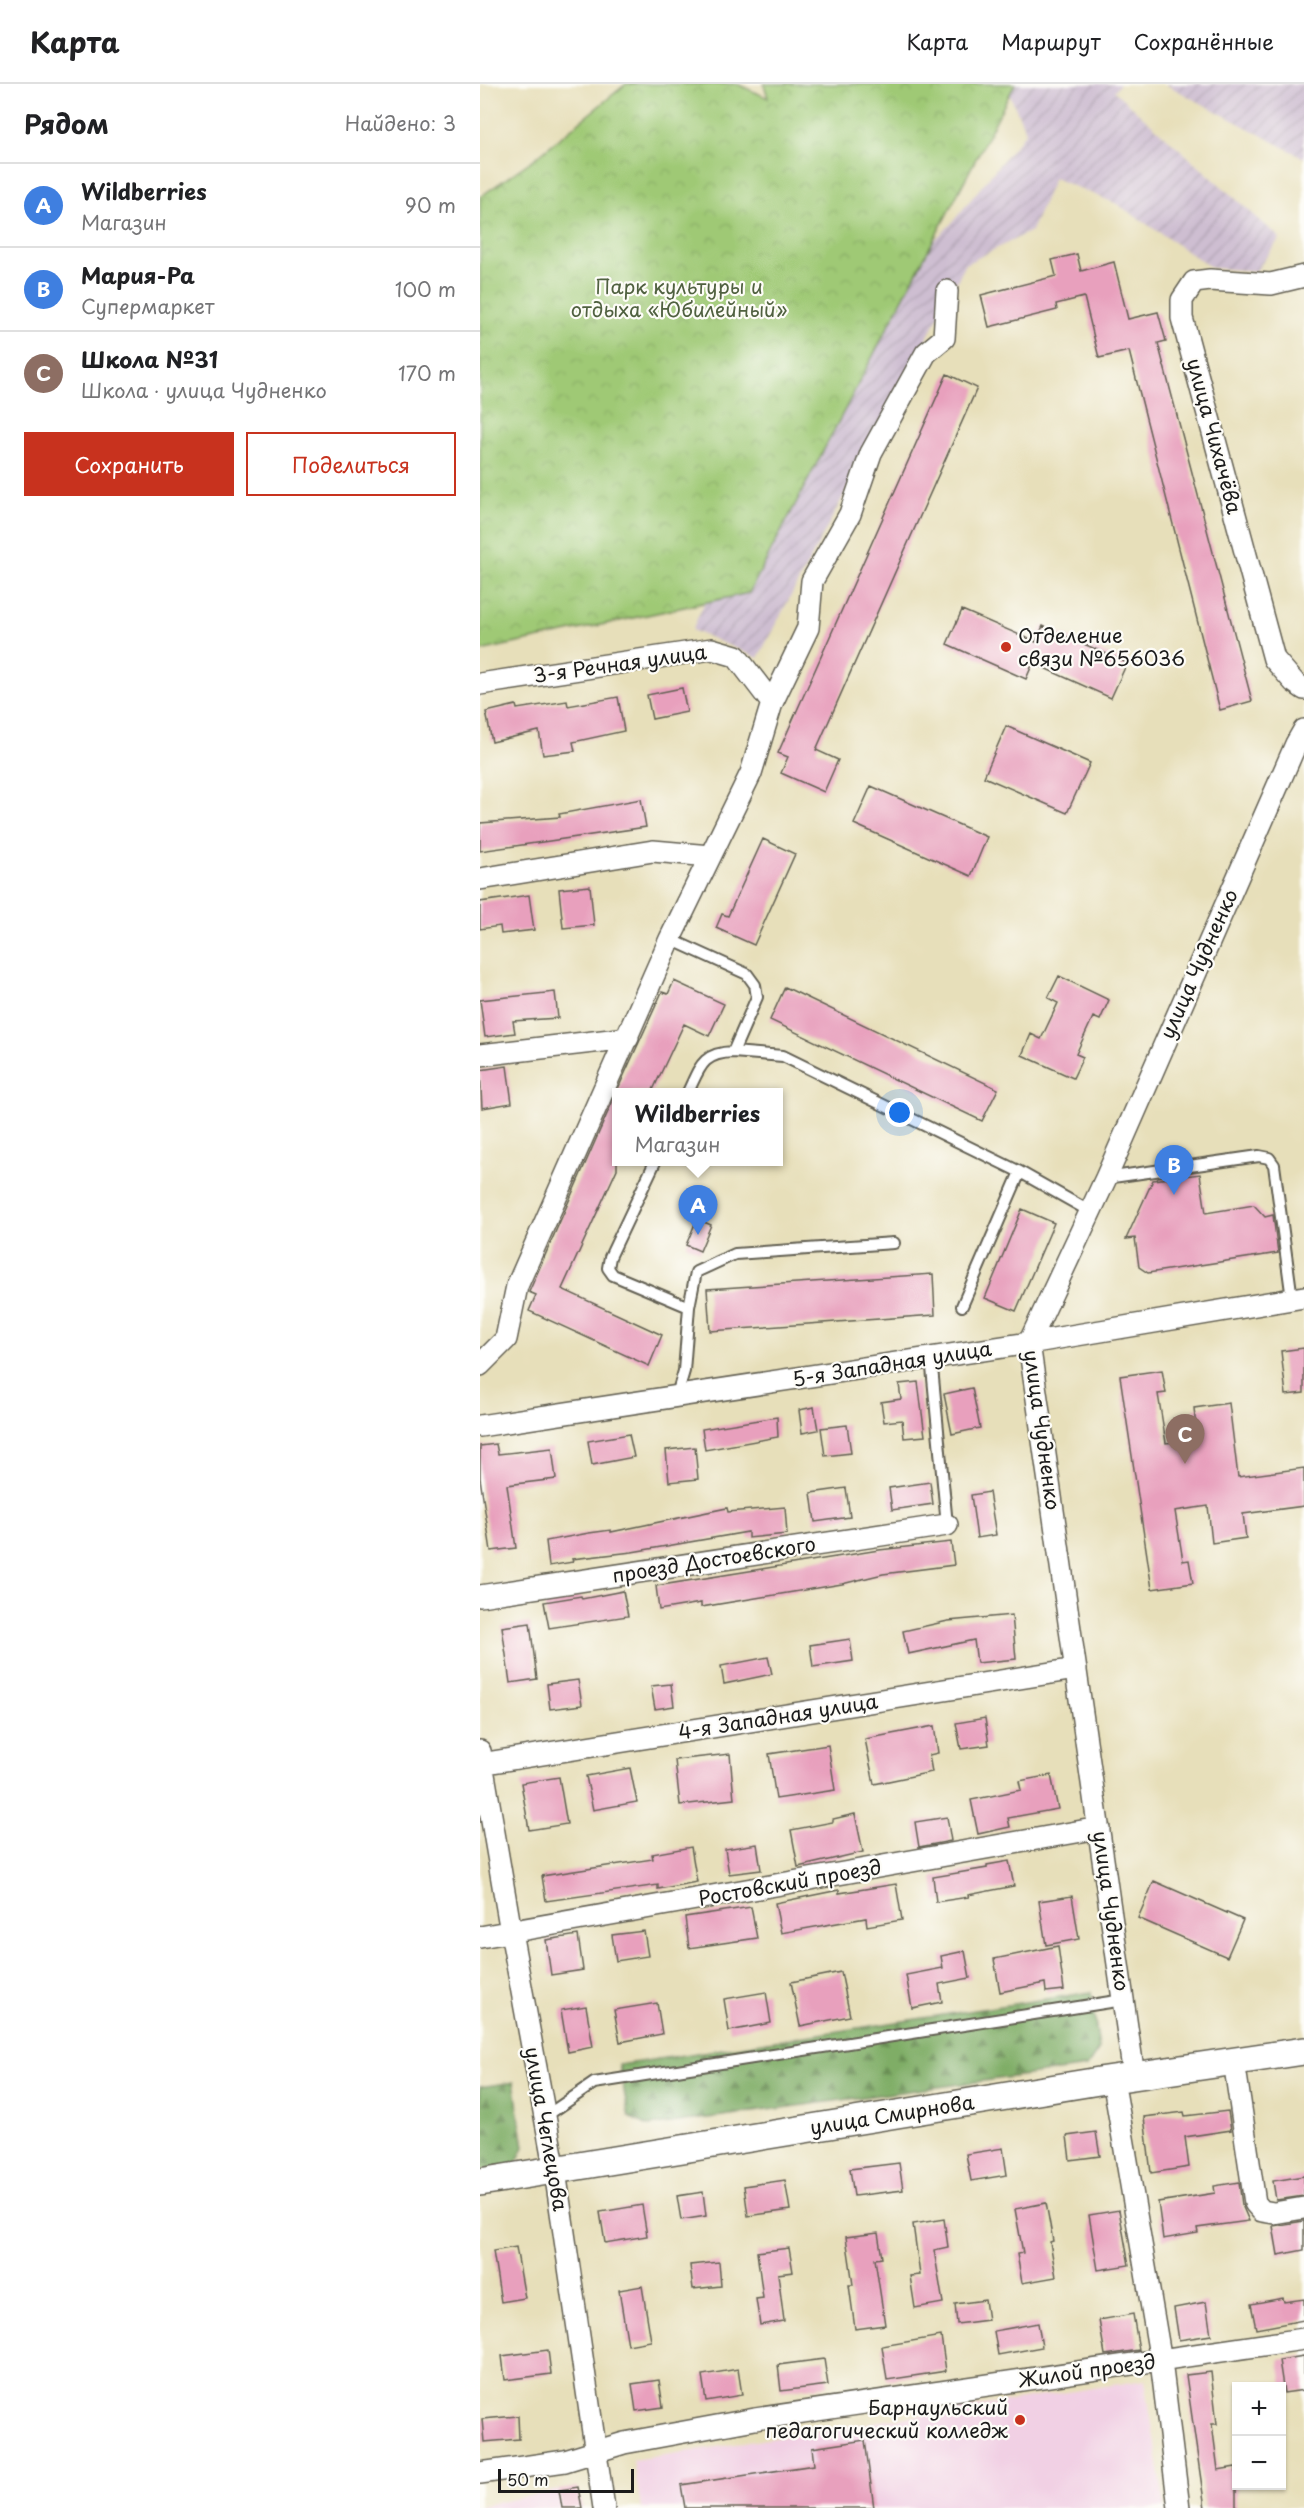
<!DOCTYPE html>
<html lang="ru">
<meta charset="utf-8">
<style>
body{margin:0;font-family:"Playpen Sans",sans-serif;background:#f2f2f2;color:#202124}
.controls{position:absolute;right:18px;bottom:18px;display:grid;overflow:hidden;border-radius:0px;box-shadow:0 2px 4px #0004}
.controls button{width:54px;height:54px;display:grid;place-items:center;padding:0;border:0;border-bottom:2px solid #e0e0e0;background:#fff;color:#202124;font:30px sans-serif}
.scale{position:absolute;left:18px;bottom:15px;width:136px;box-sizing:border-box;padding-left:6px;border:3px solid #1c1c1c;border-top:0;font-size:16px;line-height:21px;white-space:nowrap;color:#1c1c1c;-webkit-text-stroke:4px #fdfcf7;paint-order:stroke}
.you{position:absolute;left:420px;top:1029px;width:21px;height:21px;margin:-15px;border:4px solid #fff;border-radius:50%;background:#1a73e8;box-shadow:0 0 0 9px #1a73e833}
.badge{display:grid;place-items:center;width:39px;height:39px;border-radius:50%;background:#c8321e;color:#fff;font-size:20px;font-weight:700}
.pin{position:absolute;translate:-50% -50px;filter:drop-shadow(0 2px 3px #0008)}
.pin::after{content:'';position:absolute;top:32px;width:21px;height:18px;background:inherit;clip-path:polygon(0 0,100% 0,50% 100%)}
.popup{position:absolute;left:132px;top:1004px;width:171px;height:78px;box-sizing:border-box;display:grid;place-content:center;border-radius:0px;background:#fff;filter:drop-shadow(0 2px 4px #0005);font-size:20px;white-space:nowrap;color:#757577}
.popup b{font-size:22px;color:#202124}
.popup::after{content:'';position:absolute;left:50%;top:100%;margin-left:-12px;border:12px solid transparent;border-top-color:#fff}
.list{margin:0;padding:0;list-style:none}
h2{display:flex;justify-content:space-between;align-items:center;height:78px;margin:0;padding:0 24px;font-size:26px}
h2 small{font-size:20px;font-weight:400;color:#757577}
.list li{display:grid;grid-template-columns:39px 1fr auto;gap:18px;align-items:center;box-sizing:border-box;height:84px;padding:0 24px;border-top:2px solid #e0e0e0}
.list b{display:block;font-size:22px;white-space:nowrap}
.list p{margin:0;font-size:20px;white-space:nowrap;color:#757577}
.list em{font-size:20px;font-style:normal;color:#757577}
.actions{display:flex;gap:12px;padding:18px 24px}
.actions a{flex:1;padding:14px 0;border:2px solid #c8321e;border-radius:0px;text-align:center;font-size:21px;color:#c8321e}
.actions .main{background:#c8321e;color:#fff}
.map{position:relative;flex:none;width:824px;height:2424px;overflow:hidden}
header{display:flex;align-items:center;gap:36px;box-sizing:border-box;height:84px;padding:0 30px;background:#fff;border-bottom:2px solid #e0e0e0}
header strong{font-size:28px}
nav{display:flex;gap:33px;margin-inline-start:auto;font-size:21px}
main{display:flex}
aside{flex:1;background:#fff}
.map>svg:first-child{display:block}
.built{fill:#f1d0e4}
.industrial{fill:url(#industrial-furrows)}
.forest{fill:url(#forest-firs);stroke:#4e6441;stroke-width:1.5}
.park{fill:url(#park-crowns);stroke:#5e7248;stroke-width:1.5}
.building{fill:#e8a0bd}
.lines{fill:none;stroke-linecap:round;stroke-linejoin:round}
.service-casing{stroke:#636053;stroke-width:14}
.minor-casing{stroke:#636053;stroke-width:24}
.tertiary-casing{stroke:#636053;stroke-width:30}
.service{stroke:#fff;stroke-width:10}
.minor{stroke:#fff;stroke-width:21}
.tertiary{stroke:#fff;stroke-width:27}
.poi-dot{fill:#c8321e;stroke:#fdfcf7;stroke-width:2}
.labels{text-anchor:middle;stroke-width:4.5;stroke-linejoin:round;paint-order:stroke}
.park-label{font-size:20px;fill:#506140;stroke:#fdfcf7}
.street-label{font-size:20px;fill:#1c1c1c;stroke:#fdfcf7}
.poi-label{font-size:20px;fill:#1c1c1c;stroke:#fdfcf7;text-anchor:start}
</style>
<header>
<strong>Карта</strong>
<nav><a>Карта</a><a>Маршрут</a><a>Сохранённые</a></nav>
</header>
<main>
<aside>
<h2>Рядом<small>Найдено: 3</small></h2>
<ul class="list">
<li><span class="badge" style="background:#3f7fe0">A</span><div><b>Wildberries</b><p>Магазин</p></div><em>90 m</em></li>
<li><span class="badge" style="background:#3f7fe0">B</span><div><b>Мария-Ра</b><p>Супермаркет</p></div><em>100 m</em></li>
<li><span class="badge" style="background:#8d6e63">C</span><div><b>Школа №31</b><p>Школа · улица Чудненко</p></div><em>170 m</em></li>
</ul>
<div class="actions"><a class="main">Сохранить</a><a>Поделиться</a></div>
</aside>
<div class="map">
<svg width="824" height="2424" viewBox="0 0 824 2424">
<defs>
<pattern id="industrial-furrows" width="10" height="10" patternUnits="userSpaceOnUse" patternTransform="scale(1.5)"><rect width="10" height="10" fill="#cebed1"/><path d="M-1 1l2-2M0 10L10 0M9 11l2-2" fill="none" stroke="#b0a3b3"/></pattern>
<pattern id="forest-firs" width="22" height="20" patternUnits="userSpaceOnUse" patternTransform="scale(1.5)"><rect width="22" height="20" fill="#7fad66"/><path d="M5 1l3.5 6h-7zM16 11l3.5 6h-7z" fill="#678c53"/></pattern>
<pattern id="park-crowns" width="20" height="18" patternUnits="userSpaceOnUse" patternTransform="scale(1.5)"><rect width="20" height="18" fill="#9fc975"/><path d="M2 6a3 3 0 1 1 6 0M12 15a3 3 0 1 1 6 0" fill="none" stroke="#88ac65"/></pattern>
</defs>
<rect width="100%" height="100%" fill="#fdfcf7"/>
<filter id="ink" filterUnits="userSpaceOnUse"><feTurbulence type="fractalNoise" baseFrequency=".0167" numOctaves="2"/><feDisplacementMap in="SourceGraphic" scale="12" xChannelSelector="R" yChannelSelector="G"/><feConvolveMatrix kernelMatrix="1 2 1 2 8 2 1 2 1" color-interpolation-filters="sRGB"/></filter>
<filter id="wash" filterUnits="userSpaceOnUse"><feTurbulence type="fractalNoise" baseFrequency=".008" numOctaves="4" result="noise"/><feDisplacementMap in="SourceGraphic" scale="24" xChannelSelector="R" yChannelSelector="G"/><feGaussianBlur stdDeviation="1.35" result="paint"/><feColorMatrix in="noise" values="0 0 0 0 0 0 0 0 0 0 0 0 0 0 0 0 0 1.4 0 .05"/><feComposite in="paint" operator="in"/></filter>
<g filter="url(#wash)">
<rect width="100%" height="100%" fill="#e7dfba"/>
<path class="built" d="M665 2296 685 2424H161L153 2376Z
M79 2406 82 2424H0V2422Z"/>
<path class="industrial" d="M525 0H640L634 7 800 154 776 187 732 184 637 120 574 94 551 147 486 180 278 574 212 546 242 480 383 226 470 141 546 48Z
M685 0H824V74Z"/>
<path class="forest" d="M611 1908 619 1965 607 1983 168 2042 149 2033 139 1981Z
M34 1998 44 2063 35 2081 0 2086V2003Z"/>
<path class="park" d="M146 0H257L288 14 284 0H535L269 509 0 567V113L54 75Z"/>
<g id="blocks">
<path class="building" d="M597 170 601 187 634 178 648 235 678 228 686 257 678 259 772 617 740 626 649 267 619 274 604 213 576 220 577 226 509 243 501 211 576 192 572 176Z
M467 290 497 304 336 666 358 676 344 708 301 689 308 673 298 669Z
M482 526 556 558 563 542 647 579 631 614 553 579 546 595 467 560Z
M202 604 207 628 172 635 167 611Z
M138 613 144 647 93 658 95 667 63 671 59 647 12 658 6 628 36 621 37 625 87 617 88 622Z
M526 642 610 679 587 729 504 693Z
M391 702 507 753 491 792 374 740Z
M161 715 166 743 0 767V739L80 733 79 730Z
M283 755 315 770 274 861 236 844 242 830 248 832Z
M110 802 114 841 83 844 79 805Z
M49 811 54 846 21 850 20 842 0 845V818Z
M579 892 629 916 620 936 613 933 596 970 603 973 593 994 542 971 551 950 561 955 578 919 568 914Z
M194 897 244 920 229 952 204 940 172 1008H137V1085L82 1205 182 1251 169 1282 49 1227 56 1211 49 1208 145 989 182 908 188 910Z
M305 903 518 1005 502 1037 290 936Z
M75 908 78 934 33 937 35 949 5 953 0 916Z
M27 982 32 1019 2 1024 0 986Z
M720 1090 726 1129 774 1121 785 1133 793 1131 798 1169 668 1189 659 1183 655 1154 646 1155 673 1096Z
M542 1125 574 1139 536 1227 505 1214Z
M217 1135 231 1141 220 1167 206 1161Z
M453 1190 455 1231 230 1247 227 1205Z
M824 1264V1309L806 1311 801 1267Z
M682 1286 686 1309 678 1310 686 1359 717 1355 714 1324 749 1319 758 1393 824 1384V1422L763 1430 766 1454 732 1459 728 1422 695 1427 703 1477 709 1476 713 1499 672 1505 640 1292Z
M438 1298 445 1352 424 1354 422 1336 404 1338 401 1318 421 1315 419 1300Z
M492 1304 500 1344 472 1350 464 1310Z
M334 1323 338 1346 322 1349 319 1326Z
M297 1333 298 1353 225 1366 222 1345Z
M367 1341 371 1369 345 1372 341 1344Z
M149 1350 154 1373 112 1381 108 1357Z
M16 1360 18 1370 72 1364 76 1395 27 1401 36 1464 11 1467 0 1394V1362Z
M215 1363 218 1395 189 1398 186 1366Z
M450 1398 453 1420 412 1426 409 1404Z
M366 1404 370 1433 335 1438 331 1409Z
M509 1408 516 1451 497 1454 491 1411Z
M305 1423 307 1450 268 1454V1448L152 1468 92 1475 93 1478 69 1482 66 1457 109 1449 131 1446V1448L247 1424 248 1428Z
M471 1458 474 1481 403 1490 362 1500 221 1523V1519L179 1526 176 1502 399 1466Z
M143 1507 148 1532 69 1544 64 1518 101 1512 102 1515Z
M532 1531 536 1575 497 1579 494 1556 428 1570 423 1547 468 1537Z
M50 1539 57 1595 30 1599 22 1543Z
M370 1555 373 1577 333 1583 330 1561Z
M288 1573 292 1590 244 1600 241 1582Z
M98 1596 102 1621 70 1625 67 1600Z
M191 1600 194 1622 175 1625 171 1602Z
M505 1634 509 1661 481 1665 476 1639Z
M454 1642 458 1669 449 1671 452 1688 394 1700 385 1655Z
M348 1661 355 1706 296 1715 289 1670Z
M250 1670 254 1715 200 1721 195 1676Z
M150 1684 157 1718 113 1726 106 1692Z
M571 1691 578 1725 528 1734 530 1743 498 1750 491 1716 541 1706 539 1697Z
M79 1693 87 1740 49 1746 41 1699Z
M375 1730 383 1768 318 1783 311 1746 353 1738V1735Z
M467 1733 471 1757 439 1763 435 1738Z
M277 1760 281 1786 249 1790 245 1765Z
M211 1763 217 1798 178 1805V1801L66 1817 62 1792 173 1775 172 1770Z
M529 1777 534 1802 488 1811 489 1813 456 1818 453 1793 507 1784V1781Z
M674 1797 763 1836 747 1873 658 1834Z
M416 1800 422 1836 387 1842 386 1834 301 1849 295 1819 359 1806V1809Z
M592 1812 599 1855 566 1861 559 1817Z
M271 1823 277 1854 209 1864 205 1833Z
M164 1847 168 1872 136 1877 132 1851Z
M98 1851 103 1886 71 1891 66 1856Z
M578 1862 584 1906 566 1908 565 1899 520 1908 514 1875Z
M485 1867 490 1894 459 1900 462 1918 432 1924 426 1891 463 1884 461 1872Z
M361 1888 370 1932 320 1942 311 1898Z
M286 1908 291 1939 249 1947 244 1915Z
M177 1919 182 1950 140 1958 134 1926Z
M106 1922 113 1963 88 1968 81 1926Z
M748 2027 751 2046 705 2053 709 2083 671 2089 664 2033 704 2028 705 2032Z
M616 2048 620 2072 590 2076 587 2052Z
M523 2064 527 2091 491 2097 486 2070Z
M419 2079 423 2106 374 2112 370 2085Z
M824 2092V2112L796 2116 793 2097Z
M305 2096 310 2126 268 2132 264 2102Z
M759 2098 762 2121 769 2137 717 2144 718 2149 683 2155 678 2118 735 2109 734 2102Z
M223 2108 226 2132 201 2136 197 2112Z
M566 2119 573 2157 570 2158 576 2193 542 2199 537 2170 543 2169 535 2125Z
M162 2121 167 2152 125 2159 120 2128Z
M639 2126 649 2181 618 2186 609 2131Z
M464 2135 468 2163 454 2166 463 2219 435 2224 430 2192 440 2191 433 2140Z
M824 2137V2166L798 2171 793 2142Z
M398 2149 402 2174 395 2175 405 2241 375 2245 369 2201H373L366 2153Z
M36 2163 45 2214 21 2218 13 2167Z
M309 2164 313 2188 298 2190 304 2237 280 2241 276 2215 283 2214 277 2168Z
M239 2178 241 2202 213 2205 210 2181Z
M162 2202 171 2257 148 2261 139 2206Z
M803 2214 804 2218 824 2215V2236L776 2245 771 2220Z
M505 2216 508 2236 477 2240 475 2220Z
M726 2218 731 2251 699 2256 694 2224Z
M653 2230 659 2266 625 2271 619 2236Z
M558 2239 562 2263 518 2271 514 2247Z
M461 2252 466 2287 407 2296 402 2262Z
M68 2266 71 2290 25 2296 22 2272Z
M824 2272V2306L804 2309 799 2276Z
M344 2275 348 2301 301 2307 298 2281Z
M258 2285 262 2311 226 2317 222 2291Z
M731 2288 737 2340H732L738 2386 756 2383V2424H725L706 2291Z
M179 2296 183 2323 156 2327 152 2300Z
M38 2332 39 2355 4 2358 2 2335Z
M385 2356 394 2424H205L201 2401 334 2381 332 2364Z
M98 2403 102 2424H82L79 2406Z"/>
</g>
</g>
<g filter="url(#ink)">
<use href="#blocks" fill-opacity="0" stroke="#636053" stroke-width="1.5"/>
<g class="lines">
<g class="service-casing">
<path id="service" d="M190 855 267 890 275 901 277 913 253 968C222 969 220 983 208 1008
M253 968 303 972 540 1088 611 1128
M175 1078 130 1173 128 1184 133 1191 209 1223 204 1287 197 1311
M626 1094 779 1072 789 1074 794 1081 812 1215
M482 1222 540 1088
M209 1223 216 1188 255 1170 414 1159
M451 1273 467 1441
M66 2032 114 1999 643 1916"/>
</g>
<g class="minor-casing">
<path id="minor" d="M824 192 791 200 730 196 714 198 702 216V234L794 575 814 598 824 605
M0 600 232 565 256 572 292 619
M0 795 173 767 230 772
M0 971 148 954
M0 1281 26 1255 37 1202 190 855 271 689 292 619 328 544 332 497 370 430 391 369 446 269 464 254 467 207
M0 1342 549 1259 824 1213
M0 1512 467 1441
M0 1667 31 1848 75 2087 124 2424
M0 1680 596 1585
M0 1853 619 1744
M754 1977 775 2119 782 2127 794 2129 824 2124
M654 1992 549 1259 626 1094 816 660 824 646
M633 1995 681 2277 699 2424
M0 2389 85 2377 144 2359 275 2335 824 2255"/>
</g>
<g class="tertiary-casing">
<path id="tertiary" d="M0 2098 619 1997 824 1967"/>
</g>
<use href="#service" class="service"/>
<use href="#minor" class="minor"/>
<use href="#tertiary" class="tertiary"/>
</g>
</g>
<g class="poi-dot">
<circle cx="526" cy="563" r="6"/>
<circle cx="540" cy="2336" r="6"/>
</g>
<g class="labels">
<g class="park-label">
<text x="199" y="210">Парк культуры и<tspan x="199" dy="23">отдыха «Юбилейный»</tspan></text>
</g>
<g class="street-label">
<text transform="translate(734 352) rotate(75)" y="7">улица Чихачёва</text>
<text transform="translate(140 580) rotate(-8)" y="7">3-я Речная улица</text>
<text transform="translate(719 880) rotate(-66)" y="7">улица Чудненко</text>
<text transform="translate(412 1280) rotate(-9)" y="7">5-я Западная улица</text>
<text transform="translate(562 1346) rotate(82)" y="7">улица Чудненко</text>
<text transform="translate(234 1476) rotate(-9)" y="7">проезд Достоевского</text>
<text transform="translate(298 1633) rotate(-9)" y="7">4-я Западная улица</text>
<text transform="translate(310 1799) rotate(-10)" y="7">Ростовский проезд</text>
<text transform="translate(631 1827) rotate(82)" y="7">улица Чудненко</text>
<text transform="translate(412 2031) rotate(-9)" y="7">улица Смирнова</text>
<text transform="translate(66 2045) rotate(80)" y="7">улица Чеглецова</text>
<text transform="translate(607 2287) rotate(-8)" y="7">Жилой проезд</text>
</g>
<g class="poi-label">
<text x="538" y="559">Отделение<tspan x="538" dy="23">связи №656036</tspan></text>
<text x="528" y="2331" text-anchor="end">Барнаульский<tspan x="528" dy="23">педагогический колледж</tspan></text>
</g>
</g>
</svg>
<div class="controls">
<button>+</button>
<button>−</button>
</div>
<div class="scale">50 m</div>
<div class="you"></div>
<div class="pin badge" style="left:218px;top:1151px;background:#3f7fe0">A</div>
<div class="popup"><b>Wildberries</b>Магазин</div>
<div class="pin badge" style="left:694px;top:1111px;background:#3f7fe0">B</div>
<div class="pin badge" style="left:705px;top:1380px;background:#8d6e63">C</div>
</div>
</main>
